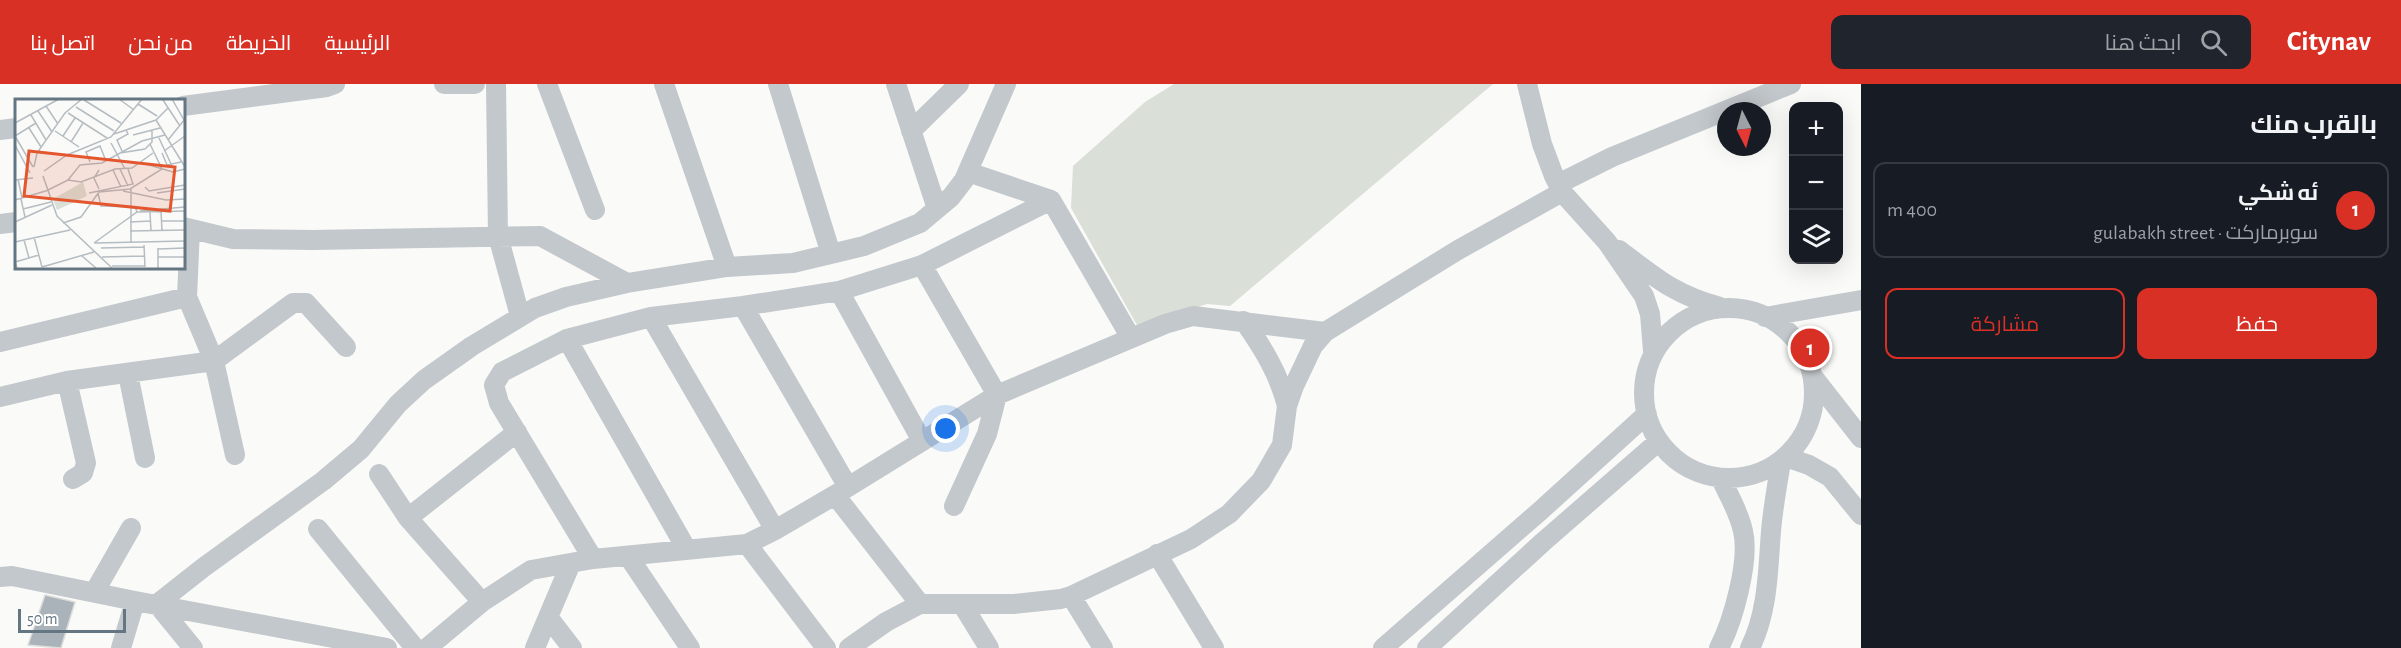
<!DOCTYPE html>
<html lang="ar">
<meta charset="utf-8">
<style>
body{margin:0;font-family:"Alegreya Sans",Cairo,sans-serif;background:#20242c;color:#f1f3f6;direction:rtl}
.controls{position:absolute;right:18px;top:18px;display:grid;overflow:hidden;border-radius:12px;box-shadow:0 6px 24px #0002}
.controls button{width:54px;height:54px;display:grid;place-items:center;padding:0;border:0;border-bottom:2px solid #363941;background:#171b24;color:#f1f3f6;font:30px sans-serif}
.compass{position:absolute;left:1717px;top:18px;width:54px;height:54px;border-radius:50%;background:#171b24;box-shadow:0 6px 24px #0002;rotate:174deg}
.scale{position:absolute;left:18px;bottom:15px;width:108px;box-sizing:border-box;padding-left:6px;border:3px solid #657683;border-top:0;font-size:16px;line-height:21px;white-space:nowrap;color:#657683;-webkit-text-stroke:4px #fff;paint-order:stroke}
.you{position:absolute;left:946px;top:345px;width:21px;height:21px;margin:-15px;border:4px solid #fff;border-radius:50%;background:#1a73e8;box-shadow:0 0 0 9px #1a73e833}
.badge{display:grid;place-items:center;width:39px;height:39px;border-radius:50%;background:#d93025;color:#fff;font-size:20px;font-weight:700}
.pin{position:absolute;translate:-50% -50%;border:3px solid #fff;box-shadow:0 2px 6px #0006}
.list{margin:0;padding:0;list-style:none}
h2{display:flex;justify-content:space-between;align-items:center;height:78px;margin:0;padding:0 24px;font-size:26px}
h2 small{font-size:20px;font-weight:400;color:#9ea1a6}
.list li{display:grid;grid-template-columns:39px 1fr auto;gap:18px;align-items:center;box-sizing:border-box;height:96px;margin:0 12px 12px;padding:0 12px;border:2px solid #363941;border-radius:12px}
.list b{display:block;font-size:22px;white-space:nowrap}
.list p{margin:0;font-size:20px;white-space:nowrap;color:#9ea1a6}
.list em{font-size:20px;font-style:normal;color:#9ea1a6}
.actions{display:flex;gap:12px;padding:18px 24px}
.actions a{flex:1;padding:14px 0;border:2px solid #d93025;border-radius:12px;text-align:center;font-size:21px;color:#d93025}
.actions .main{background:#d93025;color:#fff}
.icon{flex:none;width:33px;height:33px;fill:none;stroke:currentColor;stroke-width:2;stroke-linecap:round;stroke-linejoin:round}
.map{position:relative;flex:none;width:1861px;height:564px;overflow:hidden;direction:ltr}
header{display:flex;align-items:center;gap:36px;box-sizing:border-box;height:84px;padding:0 30px;background:#d93025;color:#fff}
header strong{font-size:28px}
nav{display:flex;gap:33px;margin-inline-start:auto;font-size:21px}
.search{width:420px;height:54px;background:#20242c;display:flex;align-items:center;gap:15px;box-sizing:border-box;padding:0 21px;border-radius:12px;color:#9ea1a6;font-size:22px}
main{display:flex}
aside{flex:1;background:#171b24}
.map>svg:first-child{display:block}
.green{fill:#dadfd7}
.building{fill:#aab3b9;stroke:#dcdcda;stroke-width:1.5}
.lines{fill:none;stroke-linecap:round;stroke-linejoin:round}
.minor{stroke:#c3c8cc;stroke-width:20}
.inset-road{fill:none;stroke:#b5bdc2;stroke-width:1.5}
.view{fill:#e4572e;fill-opacity:0.15;stroke:#e4572e;stroke-width:3}
.inset-edge{fill:none;stroke:#657683;stroke-width:3}
</style>
<header>
<strong>Citynav</strong>
<div class="search"><svg class="icon" aria-label="search" viewBox="0 0 24 24"><circle cx="10" cy="10" r="6"/><path d="M15 15l6 6"/></svg>ابحث هنا</div>
<nav><a>الرئيسية</a><a>الخريطة</a><a>من نحن</a><a>اتصل بنا</a></nav>
</header>
<main>
<aside>
<h2>بالقرب منك<small></small></h2>
<ul class="list">
<li><span class="badge">1</span><div><b>ئه شكي</b><p>سوبرماركت · gulabakh street</p></div><em>400 m</em></li>
</ul>
<div class="actions"><a class="main">حفظ</a><a>مشاركة</a></div>
</aside>
<div class="map">
<svg width="1861" height="564" viewBox="0 0 1861 564">
<rect width="100%" height="100%" fill="#fafaf8"/>
<path class="green" d="M1174 0H1493L1230 222 1207 220 1138 243 1071 124 1073 82 1145 18Z"/>
<path class="building" d="M45 511 75 518 61 564 28 561Z"/>
<g class="lines">
<path class="minor" d="M444 0H475
M496 0 498 152 520 232
M547 0 595 126
M664 0 727 183
M778 0 831 170
M896 0 937 125
M1527 0 1542 60 1554 92 1562 108 1607 158 1644 212 1650 230 1653 267
M183 22 327 3 335 0
M0 46 16 44
M911 47 959 0
M968 88 1051 116 1131 254
M1558 100 1612 73 1791 0
M0 140 16 138
M183 143 233 155 313 156 540 152 627 199
M190 145 187 213 214 277 235 371
M1619 166C1656 194 1675 211 1720 223
M922 181 997 311 987 350 954 422
M839 207 922 357
M743 222 848 403
M1644 309a85 85 0 1 1 170 0a85 85 0 1 1-170 0Z
M651 233 775 446
M1765 233 1861 216
M1244 237C1263 264 1279 290 1287 322
M567 255 687 466
M0 258 187 213
M128 290 145 374
M1814 294 1861 354
M67 297 86 379 83 389 73 395
M0 313 67 297 214 277 293 219H306L346 263
M1786 373 1809 381 1830 393 1861 431
M379 390 408 434 482 518
M835 411 920 520
M408 434 517 348
M318 445 415 564
M747 460 826 564
M1157 470 1214 564
M628 472 690 564
M593 475 499 319 494 301 502 288 567 255 651 233 743 222 839 207 922 181 1051 116
M0 493 12 492 135 517 387 564
M95 507 131 444
M1071 512 1103 564
M962 520 989 564
M549 534 572 564
M121 564 135 517
M193 564 157 520 204 483 323 397 361 365 398 320 424 296 472 262 535 224 566 213 627 199 727 183 793 179 864 162 920 139 951 113 964 96 1006 0
M427 564 482 518 531 486 593 475 747 460 775 446 835 411 997 311 1165 240 1193 232 1325 248 1458 166 1562 108
M535 564 571 479
M849 564 886 538 920 520H1014L1061 515 1071 512 1191 455 1229 430 1261 397 1282 361 1287 322 1294 302 1313 262 1325 248
M1383 564 1539 428 1647 330
M1427 564 1543 458 1659 357
M1719 564C1733 537 1750 477 1743 447 1739 428 1729 412 1721 395
M1750 564C1768 528 1768 486 1771 447 1773 424 1777 401 1781 378"/>
</g>
<g transform="translate(15 15)">
<rect width="170" height="170" fill="#fafaf8"/>
<path d="M68 83 72 97 42 111 38 100Z" fill="#dadfd7"/>
<path class="inset-road" d="M104 0 119 11M157 0 169 21M69 1 106 24M148 1 165 27M123 5 142 17M31 7 43 25M61 8 99 32M23 12 37 33M53 14 92 39M16 16 31 41M141 21 170 68M0 24 44 0M14 29 26 48M40 32 64 48M99 35 141 21 153 9M118 36 145 29M0 37 18 68M0 37 21 24M48 37 60 19M144 39 157 67M153 41 170 20M56 43 68 24M96 44 110 70M0 46 15 74M107 52 102 41 113 35 111 31M149 52 170 37M105 54 130 50 137 43V31M147 54 152 66 166 63M75 63 71 53 85 47 91 62M127 64 158 73 170 70M19 68 22 54 50 14 67 0M105 70 113 87M84 71 79 79 84 90M98 71 106 88M29 72 52 56 96 38 127 0M28 77 42 117 97 169M3 80 7 99M0 81 18 79M53 81 65 66 87 64 127 42 150 36M130 88 134 92 170 86M33 91 53 81 66 83 100 70 117 69 138 54M108 92 151 101 170 100M74 94 118 85 113 70M83 94 86 107 120 108 122 113M142 94 170 90M6 100 10 118M0 101 34 91M8 110 36 103M125 112 170 108M146 112 147 132M135 113 136 132M147 122H170M0 123 37 106M115 123 136 122M48 124 66 118 84 93 115 90 147 70 135 45M115 132 170 131M19 138 27 168M9 141 14 159M0 143 55 131M116 143V89M79 144 122 113 170 112M80 144 170 142M129 146 130 168M86 149 129 148M143 149V169M143 150 170 149M67 157 81 169M87 158 129 157M143 158H170M97 167H130M27 168 79 153M2 169 0 163 24 156"/>
<path class="view" d="M14 52 160 68 155 112 9 97Z"/>
<rect width="170" height="170" class="inset-edge"/>
</g>
</svg>
<div class="controls">
<button>+</button>
<button>−</button>
<button><svg class="icon" aria-label="layers" viewBox="0 0 24 24"><path d="M12 4l9 5-9 5-9-5zM3 14l9 5 9-5"/></svg></button>
</div>
<svg class="compass" viewBox="-18 -18 36 36"><path d="M0-13l5 13h-10z" fill="#e53935"/><path d="M0 13l5-13h-10z" fill="#9ea1a6"/></svg>
<div class="scale">50 m</div>
<div class="you"></div>
<div class="pin badge" style="left:1810px;top:264px">1</div>
</div>
</main>
